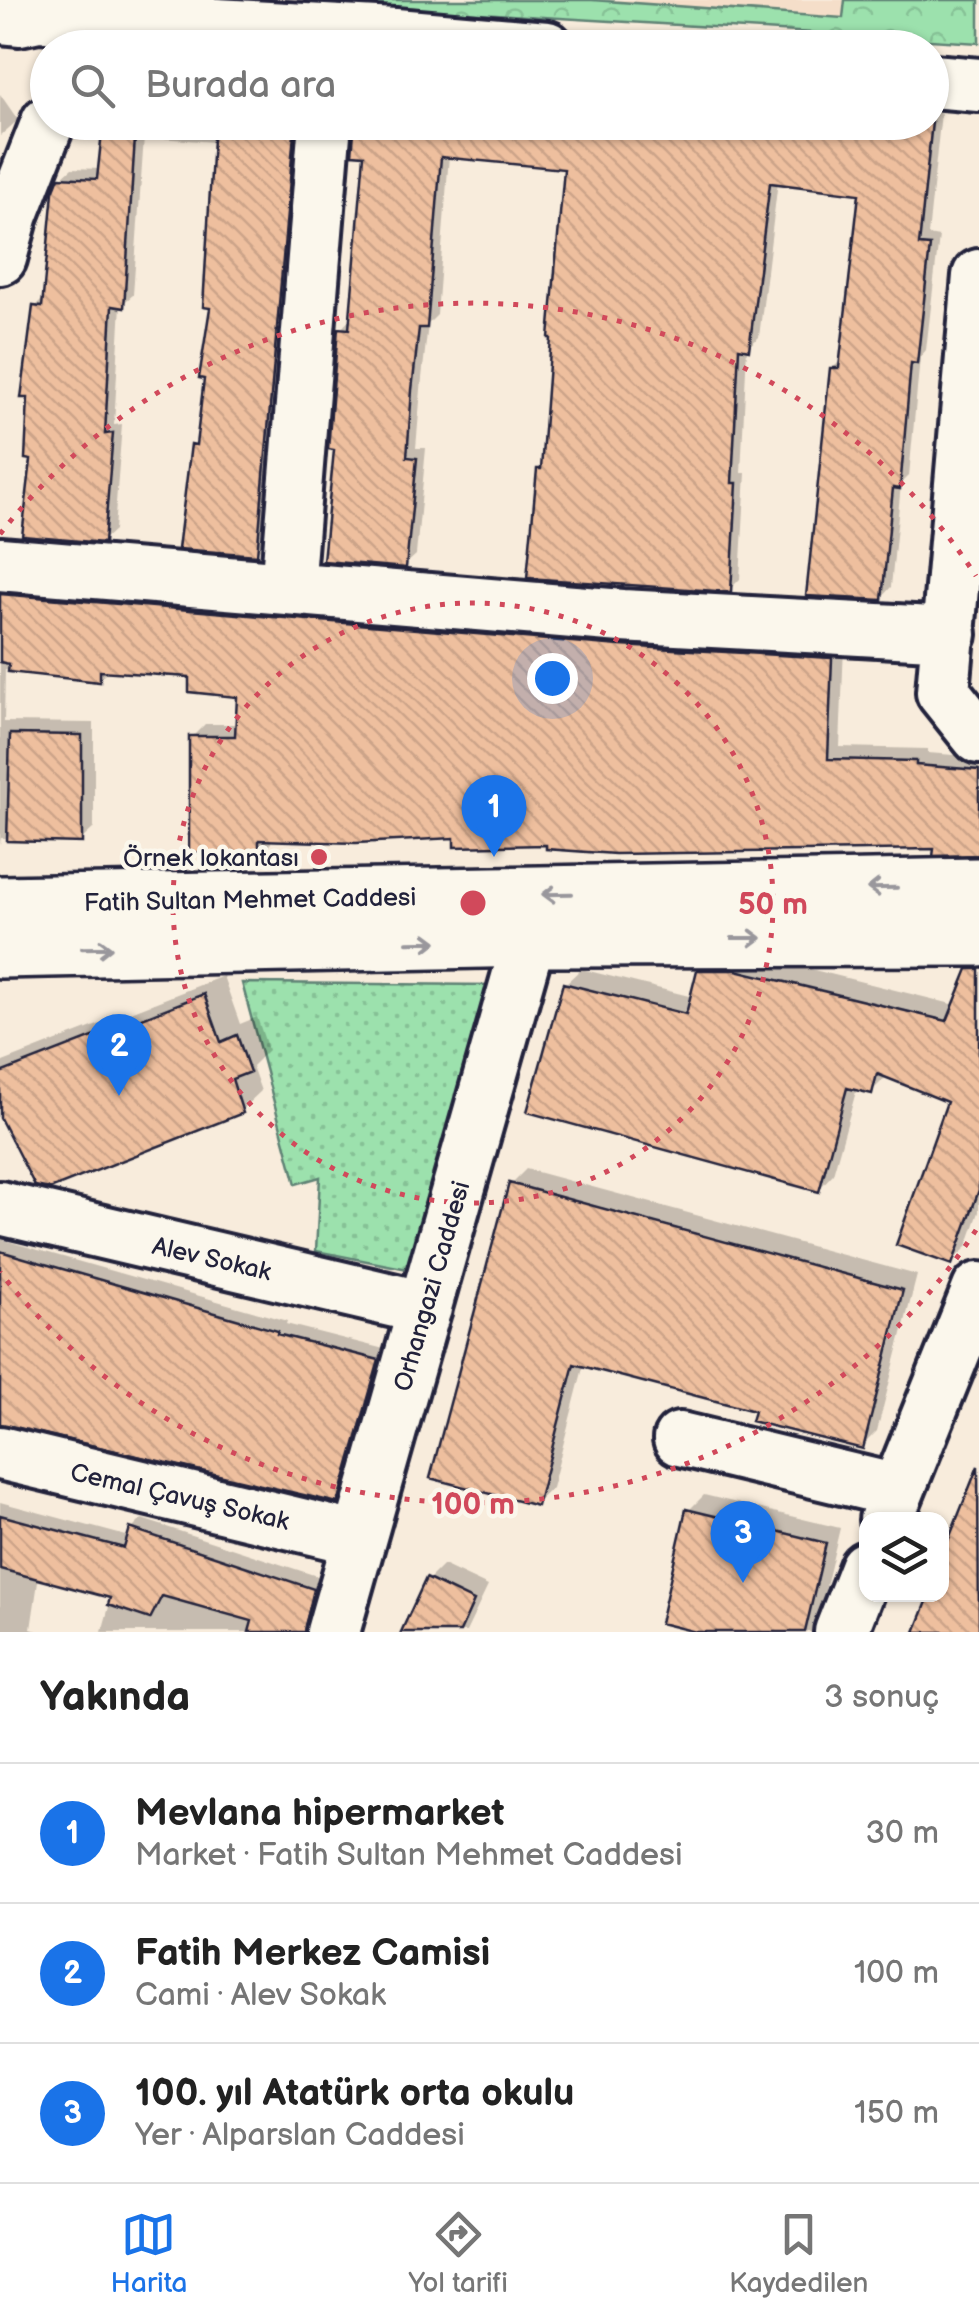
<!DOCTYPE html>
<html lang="tr">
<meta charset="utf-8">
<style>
body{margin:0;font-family:"Balsamiq Sans",sans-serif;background:#f6f6f6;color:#222}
.controls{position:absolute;right:30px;bottom:30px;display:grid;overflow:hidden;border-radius:20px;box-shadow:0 2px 8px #0004}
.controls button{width:90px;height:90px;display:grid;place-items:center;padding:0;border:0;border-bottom:2px solid #e0e0e0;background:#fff;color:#222;font:50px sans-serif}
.you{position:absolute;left:552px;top:678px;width:35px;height:35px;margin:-25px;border:8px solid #fff;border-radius:50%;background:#1a73e8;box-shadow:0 0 0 15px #1a73e833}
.badge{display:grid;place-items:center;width:65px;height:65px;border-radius:50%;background:#1a73e8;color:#fff;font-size:32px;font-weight:700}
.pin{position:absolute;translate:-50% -82px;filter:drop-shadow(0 2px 5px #0008)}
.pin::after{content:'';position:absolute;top:52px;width:35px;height:30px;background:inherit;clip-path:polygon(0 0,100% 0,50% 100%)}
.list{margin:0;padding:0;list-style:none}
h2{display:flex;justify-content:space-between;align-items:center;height:130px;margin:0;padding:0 40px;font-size:42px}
h2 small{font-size:32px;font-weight:400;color:#767676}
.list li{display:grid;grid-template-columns:65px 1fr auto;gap:30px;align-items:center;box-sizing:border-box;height:140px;padding:0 40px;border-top:2px solid #e0e0e0}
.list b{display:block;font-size:38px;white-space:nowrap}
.list p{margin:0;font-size:32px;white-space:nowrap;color:#767676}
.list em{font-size:32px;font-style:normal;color:#767676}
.icon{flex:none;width:55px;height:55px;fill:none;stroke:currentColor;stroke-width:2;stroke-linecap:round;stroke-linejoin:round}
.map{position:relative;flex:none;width:979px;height:1632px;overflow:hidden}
.search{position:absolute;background:#fff;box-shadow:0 2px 8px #0004;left:30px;right:30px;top:30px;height:110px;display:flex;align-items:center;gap:25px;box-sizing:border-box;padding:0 35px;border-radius:55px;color:#767676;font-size:38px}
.sheet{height:550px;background:#fff}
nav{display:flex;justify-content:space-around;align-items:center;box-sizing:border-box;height:140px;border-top:2px solid #e0e0e0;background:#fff;font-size:28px;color:#767676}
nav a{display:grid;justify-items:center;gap:5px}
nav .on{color:#1a73e8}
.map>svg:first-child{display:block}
.built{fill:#f5dec9}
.green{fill:url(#green-dots);stroke:#5f8274;stroke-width:2.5}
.forest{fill:url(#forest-crowns);stroke:#5f8274;stroke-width:2.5}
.shadow{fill:#0003}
.building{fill:url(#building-back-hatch);stroke:#22223b;stroke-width:2.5}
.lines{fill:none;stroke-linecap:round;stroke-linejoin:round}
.minor-casing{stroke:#22223b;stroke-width:60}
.major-casing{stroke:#22223b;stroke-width:62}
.minor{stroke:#fbf7ec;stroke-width:52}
.major{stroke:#fbf7ec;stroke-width:55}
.oneway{stroke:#99979c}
.ring{fill:none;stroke:#d1495b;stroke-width:5;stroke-dasharray:5 10}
.poi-dot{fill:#d1495b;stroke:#fbf7ec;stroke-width:4}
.labels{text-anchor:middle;stroke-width:9;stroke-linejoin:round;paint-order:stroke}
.poi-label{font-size:25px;fill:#22223b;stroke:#fbf7ec;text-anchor:end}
.street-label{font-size:25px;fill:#22223b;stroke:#fbf7ec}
.centre{fill:#d1495b;stroke:#fbf7ec;stroke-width:5}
.ring-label{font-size:30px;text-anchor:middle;font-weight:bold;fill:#d1495b;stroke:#fbf7ec;stroke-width:9;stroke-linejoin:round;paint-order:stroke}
</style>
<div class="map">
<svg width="979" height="1632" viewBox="0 0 979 1632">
<defs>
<pattern id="green-dots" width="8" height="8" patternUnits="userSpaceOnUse" patternTransform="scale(2.5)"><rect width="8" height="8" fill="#9ce1ad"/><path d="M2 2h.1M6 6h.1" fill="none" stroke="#86c196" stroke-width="1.8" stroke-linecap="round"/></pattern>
<pattern id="forest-crowns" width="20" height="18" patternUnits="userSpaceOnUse" patternTransform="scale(2.5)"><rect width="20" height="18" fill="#9ce1ad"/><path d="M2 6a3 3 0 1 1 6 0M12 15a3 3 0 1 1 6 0" fill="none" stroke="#86c196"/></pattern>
<pattern id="building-back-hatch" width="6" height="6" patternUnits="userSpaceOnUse" patternTransform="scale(2.5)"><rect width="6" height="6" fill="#eebf9e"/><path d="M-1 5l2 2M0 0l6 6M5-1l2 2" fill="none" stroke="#cca489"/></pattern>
</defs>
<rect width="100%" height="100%" fill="#f8ecdc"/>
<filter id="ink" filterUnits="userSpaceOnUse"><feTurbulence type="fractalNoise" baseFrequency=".01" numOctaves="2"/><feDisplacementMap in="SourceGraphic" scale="20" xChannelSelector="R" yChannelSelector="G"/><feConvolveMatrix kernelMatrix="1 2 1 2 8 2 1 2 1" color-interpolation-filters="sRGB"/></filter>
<g filter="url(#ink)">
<path class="built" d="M592 0H845L844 18Z"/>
<path class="green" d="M242 983 497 985 413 1270 316 1251 320 1177 296 1184Z"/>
<path class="forest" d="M361 0H592L843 18 845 0H979V43L360 6Z"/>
<path class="shadow" d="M0 94 18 120 0 136Z
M932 112 941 113 928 235 939 237 926 350 920 357 909 476 901 484 891 587 881 598 832 369 843 358 862 192 778 181 759 337 747 348 741 473H746L740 579 730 589 540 470 544 466 567 167 449 155 437 315 428 324 422 378 416 448H426L416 555 405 565 336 448 341 329 352 317 367 153 932 122Z
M105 122H303L267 542 256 553 193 445 199 439 213 305 215 142 144 137 133 295 121 305 114 425 122 424 114 530 103 540 34 457 35 307 45 297 61 178 72 168 101 169Z
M0 578 844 645 840 747 928 749V753L979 757V852L937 846 549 842 456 835 271 838V843L258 856 192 737 205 724H238L240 695 192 675 110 669 99 680 5 670 4 722 94 723V828L81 840 1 838 0 844Z
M753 955 956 1005 970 971 979 962V1212L967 1247 951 1262V1100L888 1075 872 1091 857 1088 833 1174 818 1190 565 984 581 969 693 997 699 971 715 956Z
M223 976 240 1024 257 1017 268 1050 252 1066 261 1091 241 1110 0 1112V1065L3 1062Z
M526 1169 917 1275 877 1431 862 1446 757 1409 584 1364 552 1488 536 1503 511 1184Z
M0 1239 287 1321 286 1324 388 1350 348 1490 337 1500 0 1421Z
M979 1469V1632H918L942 1594V1574L954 1544 950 1542Z
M704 1495 840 1528 815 1632H707L689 1510Z
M0 1502 130 1537 132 1529 142 1519 323 1578 316 1632H102L112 1596 39 1575 31 1629 41 1632H0Z
M443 1565 488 1586 466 1632H404L428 1580Z"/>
<path class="building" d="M103 122H136L124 308 112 306 105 434 113 433 104 543 22 536 31 460 25 459 28 398H21L33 306 42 307 53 192 59 177 97 179Z
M214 122H295L257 555 178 549 191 444 196 445 204 379 199 378 210 308 203 307Z
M355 122H932L919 245 930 246 917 364 911 363 900 489 893 488 882 600 806 596 830 368H839L859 194 770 183 749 350 739 348 732 483H737L731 592 527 578 537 469H541L551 338H549L564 169 441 157 427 328H419L412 390 407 457 417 458 406 568 323 561 334 450 328 449 338 328 349 329 364 155 352 154Z
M0 594 620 646 832 658 828 759 916 761V765L979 770V855L933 856 934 849 615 854 546 849V845L454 847V838L356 843 259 840V858L189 852V736H235L237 697 189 692V677L100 671V682L8 672 9 664 0 662Z
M10 734 82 735V843L7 841Z
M968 969H979V1190L952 1265 896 1245 947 1102 877 1074 872 1094 847 1088 819 1192 527 1112 563 983 686 1014 697 970H736L947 1021Z
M204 994 221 1042 237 1035 250 1072 232 1079 243 1113 50 1189 35 1186 0 1118V1073Z
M509 1183 903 1290 863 1449 751 1421 754 1411 574 1364 537 1506 430 1478Z
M0 1251 278 1331 277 1334 379 1360 338 1503 0 1424Z
M978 1466 979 1632H915L930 1594H942V1556Z
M686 1509 826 1543 805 1632H696L660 1623Z
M0 1515 124 1548 130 1528 314 1589 304 1632H249L252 1621 162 1596 150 1619 108 1605 110 1598 0 1569Z
M426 1578 474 1601 460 1632H401Z"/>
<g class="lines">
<g class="minor-casing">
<path id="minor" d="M0 17 19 19 38 15 395 35 547 48
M932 81 979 85
M0 258 12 214 48 122
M979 276 943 692 979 737
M0 564 622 616 950 634
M287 588 325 122
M0 1208 425 1308
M680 1439 897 1491
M0 1453 359 1539
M886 1520 979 1289
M333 1632 529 939
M841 1632 866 1568"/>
</g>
<g class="major-casing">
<path id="major" d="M0 904 979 886
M0 950 529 939 979 938"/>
</g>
<use href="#minor" class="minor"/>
<use href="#major" class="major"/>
</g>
<defs><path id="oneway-shaft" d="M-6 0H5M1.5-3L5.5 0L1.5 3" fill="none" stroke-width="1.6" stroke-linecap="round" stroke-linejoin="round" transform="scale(2.5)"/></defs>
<g class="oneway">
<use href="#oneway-shaft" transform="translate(882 888) rotate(179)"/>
<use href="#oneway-shaft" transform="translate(557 894) rotate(179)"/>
<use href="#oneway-shaft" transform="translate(747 938)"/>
<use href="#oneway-shaft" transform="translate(422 942) rotate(-1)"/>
<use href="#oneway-shaft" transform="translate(97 948) rotate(-1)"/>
</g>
</g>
<g class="ring">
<circle cx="473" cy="903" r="300"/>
<path d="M976 1230A600 600 0 0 1 0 1272M0 534A600 600 0 0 1 976 576"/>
</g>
<circle class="poi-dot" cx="319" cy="857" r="10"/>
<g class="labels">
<g class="poi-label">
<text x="299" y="866">Örnek lokantası</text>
</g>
<g class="street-label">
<text transform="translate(250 899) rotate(-1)" y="9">Fatih Sultan Mehmet Caddesi</text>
<text transform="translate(212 1258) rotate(13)" y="9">Alev Sokak</text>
<text transform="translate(431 1286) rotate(-74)" y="9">Orhangazi Caddesi</text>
<text transform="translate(180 1496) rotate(13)" y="9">Cemal Çavuş Sokak</text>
</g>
</g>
<circle cx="473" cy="903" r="15" class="centre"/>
<g class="ring-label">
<text x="773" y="914">50 m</text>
<text x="473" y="1514">100 m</text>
</g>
</svg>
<div class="controls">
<button><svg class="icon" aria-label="layers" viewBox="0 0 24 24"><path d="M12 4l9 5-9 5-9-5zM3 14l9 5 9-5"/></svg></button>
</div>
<div class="you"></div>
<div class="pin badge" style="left:494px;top:857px">1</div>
<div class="pin badge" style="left:119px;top:1096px">2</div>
<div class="pin badge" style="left:743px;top:1583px">3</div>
<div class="search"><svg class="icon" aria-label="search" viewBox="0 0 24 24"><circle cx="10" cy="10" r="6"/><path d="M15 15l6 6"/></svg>Burada ara</div>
</div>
<section class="sheet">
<h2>Yakında<small>3 sonuç</small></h2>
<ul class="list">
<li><span class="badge">1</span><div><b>Mevlana hipermarket</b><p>Market · Fatih Sultan Mehmet Caddesi</p></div><em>30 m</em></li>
<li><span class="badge">2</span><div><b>Fatih Merkez Camisi</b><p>Cami · Alev Sokak</p></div><em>100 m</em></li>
<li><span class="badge">3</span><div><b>100. yıl Atatürk orta okulu</b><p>Yer · Alparslan Caddesi</p></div><em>150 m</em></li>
</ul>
</section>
<nav>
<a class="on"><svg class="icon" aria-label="map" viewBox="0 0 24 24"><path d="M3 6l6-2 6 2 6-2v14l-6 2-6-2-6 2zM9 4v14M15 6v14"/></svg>Harita</a>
<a><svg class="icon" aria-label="directions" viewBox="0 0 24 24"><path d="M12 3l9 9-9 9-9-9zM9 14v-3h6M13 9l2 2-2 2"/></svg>Yol tarifi</a>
<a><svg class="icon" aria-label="saved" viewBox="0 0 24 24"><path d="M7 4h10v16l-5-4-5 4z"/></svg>Kaydedilen</a>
</nav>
